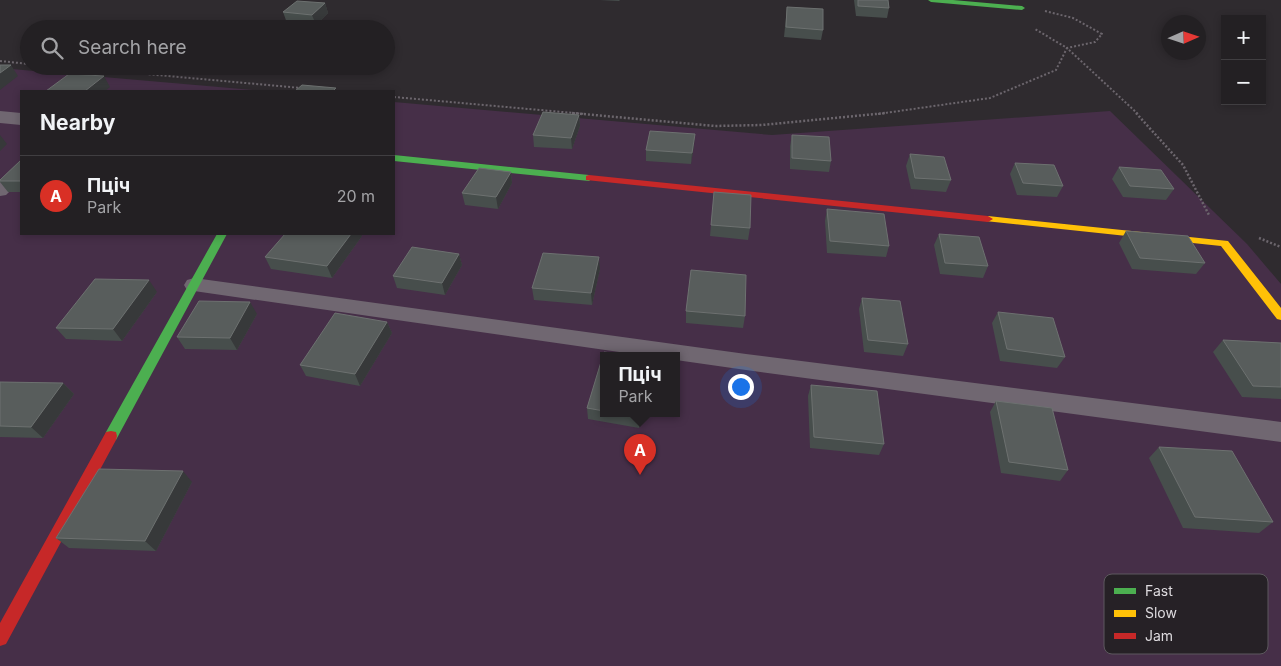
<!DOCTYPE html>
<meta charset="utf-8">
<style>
body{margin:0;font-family:Inter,sans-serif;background:#2f2d30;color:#f1f3f6}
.controls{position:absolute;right:15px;top:15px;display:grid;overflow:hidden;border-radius:0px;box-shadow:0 2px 8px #0003}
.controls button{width:45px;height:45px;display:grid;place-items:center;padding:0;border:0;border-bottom:1px solid #403e41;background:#232023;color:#f1f3f6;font:25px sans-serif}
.compass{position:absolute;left:1161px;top:15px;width:45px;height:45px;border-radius:50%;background:#232023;box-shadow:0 2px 8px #0003;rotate:87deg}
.you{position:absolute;left:740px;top:386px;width:18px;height:18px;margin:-12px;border:4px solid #fff;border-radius:50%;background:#1a73e8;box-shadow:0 0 0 8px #1a73e833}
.badge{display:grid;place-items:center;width:32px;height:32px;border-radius:50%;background:#d93025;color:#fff;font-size:16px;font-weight:700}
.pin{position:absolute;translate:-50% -41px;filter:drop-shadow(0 1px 2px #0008)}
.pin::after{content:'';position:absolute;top:26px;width:18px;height:15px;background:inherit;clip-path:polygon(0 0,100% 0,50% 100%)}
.popup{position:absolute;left:600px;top:352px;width:80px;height:65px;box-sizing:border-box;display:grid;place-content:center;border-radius:0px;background:#232023;filter:drop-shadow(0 1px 4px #0005);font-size:16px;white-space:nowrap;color:#a3a3a6}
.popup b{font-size:19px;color:#f1f3f6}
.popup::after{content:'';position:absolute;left:50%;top:100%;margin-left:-10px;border:10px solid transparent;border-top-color:#232023}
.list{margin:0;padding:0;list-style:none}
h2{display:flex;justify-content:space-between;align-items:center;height:65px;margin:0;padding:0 20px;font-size:21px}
h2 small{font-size:16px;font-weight:400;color:#a3a3a6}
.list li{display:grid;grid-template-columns:32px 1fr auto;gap:15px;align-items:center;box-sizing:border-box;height:80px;padding:0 20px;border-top:1px solid #403e41}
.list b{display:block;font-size:19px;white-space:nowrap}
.list p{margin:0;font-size:16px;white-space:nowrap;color:#a3a3a6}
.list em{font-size:16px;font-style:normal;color:#a3a3a6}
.icon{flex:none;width:28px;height:28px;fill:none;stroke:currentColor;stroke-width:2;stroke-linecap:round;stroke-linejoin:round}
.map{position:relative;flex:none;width:1281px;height:666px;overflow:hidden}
.search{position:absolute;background:#232023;box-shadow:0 2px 8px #0003;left:20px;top:20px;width:375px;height:55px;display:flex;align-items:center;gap:12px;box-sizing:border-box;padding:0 18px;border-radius:28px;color:#a3a3a6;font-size:19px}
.panel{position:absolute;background:#232023;box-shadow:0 2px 8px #0003;left:20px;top:90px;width:375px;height:145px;border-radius:0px}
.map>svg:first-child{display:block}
.green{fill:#462f48;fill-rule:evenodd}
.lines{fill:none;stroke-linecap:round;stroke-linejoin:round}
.path-far1{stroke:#6c666d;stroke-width:2;stroke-dasharray:2 2;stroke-linecap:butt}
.path{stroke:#6c666d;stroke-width:2.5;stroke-dasharray:2 2;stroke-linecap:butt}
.lane{fill:#706771;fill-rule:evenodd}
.street{fill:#706771;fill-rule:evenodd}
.fast{fill:#4caf50;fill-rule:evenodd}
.slow{fill:#ffc107;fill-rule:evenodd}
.jam{fill:#c62828;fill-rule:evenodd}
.wall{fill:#474e4c}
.shaded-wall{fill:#37393a}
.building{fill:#585d5c;stroke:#6d7170}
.key{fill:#262126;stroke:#5d595e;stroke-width:1}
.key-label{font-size:14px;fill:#dedbdf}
</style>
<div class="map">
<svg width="1281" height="666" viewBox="0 0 1281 666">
<rect width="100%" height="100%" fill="#2f2b2f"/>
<path class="green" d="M0 68 266 91H21V234H394V102L772 135 1110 111 1247 244 1281 284V666H0ZM604 356H676V414H604Z"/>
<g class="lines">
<path class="path-far1" d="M1045 11 1073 18 1102 34 1095 42 1067 48 1138 114
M0 61 29 64
M57 66 301 88
M394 97 585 114
M878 114 990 98 1056 70 1067 48 1035 29"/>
<path class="path" d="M572 113 715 126 762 125 886 113
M1136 113 1183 165 1209 215
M1259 238 1281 247"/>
<path class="lane" d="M21 166V180L6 195 0 196V182L15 167Z
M194 278 746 354 1281 422V442L746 370 676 360V356H647L187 290 184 285 187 280Z"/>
<path class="street" d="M0 111 21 113V125L0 123Z"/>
<path class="fast" d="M928 0H953L1022 6 1025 8 1022 10 931 2Z
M394 155 589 175 593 178 589 181 394 161Z
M217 234H227L116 440 111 441 106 440 105 436 106 432Z"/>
<path class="slow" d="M988 216 1228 241 1281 308V320L1277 319 1221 246 985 221V217Z"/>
<path class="jam" d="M589 175 988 216 993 219 988 222 586 180V176Z
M111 431 116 432 117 436 116 440 6 644 0 646V623L106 432Z"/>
</g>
<path class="wall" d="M600 0H620L619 1Z
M854 0H888L889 8 887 18 856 16Z
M325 3 328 13 316 25 287 23 283 12Z
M787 7 823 30 821 40 784 37Z
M579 115 580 126 572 149 534 147 533 135Z
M792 135 831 161 829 172 790 169V146Z
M694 145 691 164 646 161V150Z
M910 154 951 180 946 192 911 189 906 166Z
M21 160V192H8L0 182V180Z
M1015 163 1063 186 1057 197 1017 195 1010 174Z
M1119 167 1174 189 1166 200 1123 197 1112 179Z
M511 172 512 183 498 209 465 205 462 193Z
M714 192 750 228 748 240 710 236Z
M827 209 889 246 886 257 827 253 825 221Z
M1126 231 1205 263 1196 274 1132 269 1119 243Z
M939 234 988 266 983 278 940 274 934 245Z
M362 236 332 278 271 269 265 257Z
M459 254 462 265 445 295 397 288 393 276Z
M600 269 592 305 534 300 532 288Z
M157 292 122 341 66 339 56 328Z
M862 298 908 344 903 356 864 352 859 309Z
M686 311 745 316 743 328 686 323Z
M998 312 1065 357 1057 368 1000 361 992 323Z
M257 314 237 350 185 349 177 337Z
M387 322 392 333 360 386 306 376 300 365Z
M1223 340 1281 343V399L1242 397 1213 352Z
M604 356V414H643L639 428 588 419 587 408Z
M0 382 63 383 74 394 43 438 0 437Z
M811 385 884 444 879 455 810 448 808 396Z
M996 401 1068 470 1060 481 1001 473 990 412Z
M1159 447 1273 522 1259 533 1183 528 1149 458Z
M192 482 156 551 69 548 56 538Z"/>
<path class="shaded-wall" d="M325 3 328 13 316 25 312 15Z
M11 65 18 76 0 90V73Z
M104 76 110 87 105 91H85Z
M579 115 580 126 572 149 571 138Z
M695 134 694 145 691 164 692 153Z
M0 135 7 144 0 151Z
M511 172 512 183 498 209 496 197Z
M351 234H361L362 236 332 278 327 266Z
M459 254 462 265 445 295 442 283Z
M599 257 600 269 592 305 591 293Z
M149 280 157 292 122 341 113 329Z
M250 302 257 314 237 350 230 338Z
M387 322 392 333 360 386 355 374Z
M63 383 74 394 43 438 31 427Z
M640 414H643L639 428V417Z
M183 471 192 482 156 551 145 541Z"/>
<path class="building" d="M858 0H888L889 8 858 6Z
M297 1 325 3 312 15 283 12Z
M787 7 823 9V30L786 27Z
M0 65H11L0 73Z
M69 74 104 76 85 91H46Z
M302 85 336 88 333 91H295Z
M543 112 579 115 571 138 533 135Z
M650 131 695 134 692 153 646 150Z
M792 135 829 137 831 161 792 158Z
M910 154 944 157 951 180 915 178Z
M21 160V181H0V180Z
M1015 163 1054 165 1063 186 1023 183Z
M1119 167 1161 170 1174 189 1130 186Z
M479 168 511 172 496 197 462 193Z
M714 192 751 195 750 228 711 225Z
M827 209 884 214 889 246 830 241Z
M1126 231 1188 236 1205 263 1140 258Z
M285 234H351L327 266 265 257Z
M939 234 979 237 988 266 945 263Z
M412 247 459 254 442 283 393 276Z
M543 253 599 257 591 293 532 288Z
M691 270 746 275 745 316 686 311Z
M95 279 149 280 113 329 56 328Z
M862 298 900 301 908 344 868 340Z
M199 301 250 302 230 338 177 337Z
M998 312 1053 318 1065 357 1007 349Z
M335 313 387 322 355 374 300 365Z
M1223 340 1281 343V387L1253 386Z
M604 352 633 356H604V411L587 408Z
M0 382 63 383 31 427 0 426Z
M811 385 877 391 884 444 814 437Z
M996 401 1052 408 1068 470 1009 462Z
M622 414H640L639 417Z
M1159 447 1232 451 1273 522 1195 517Z
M99 469 183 471 145 541 56 538Z"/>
<rect x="1104" y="574" width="164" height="80" rx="8" class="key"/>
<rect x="1114" y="588" width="22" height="6" fill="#4caf50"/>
<rect x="1114" y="610" width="22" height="7" fill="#ffc107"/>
<rect x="1114" y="633" width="22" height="6" fill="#c62828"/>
<g class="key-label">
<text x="1145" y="596">Fast</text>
<text x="1145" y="618">Slow</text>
<text x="1145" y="641">Jam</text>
</g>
</svg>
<div class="controls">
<button>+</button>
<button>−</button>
</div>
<svg class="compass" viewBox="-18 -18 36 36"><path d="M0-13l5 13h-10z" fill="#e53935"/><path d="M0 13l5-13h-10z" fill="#a3a3a6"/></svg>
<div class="you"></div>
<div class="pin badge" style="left:640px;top:475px">A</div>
<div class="popup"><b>Пціч</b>Park</div>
<div class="search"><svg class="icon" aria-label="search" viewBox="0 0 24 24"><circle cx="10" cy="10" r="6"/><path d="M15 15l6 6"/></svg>Search here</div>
<section class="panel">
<h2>Nearby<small></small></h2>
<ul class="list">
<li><span class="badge">A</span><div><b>Пціч</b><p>Park</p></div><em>20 m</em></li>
</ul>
</section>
</div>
